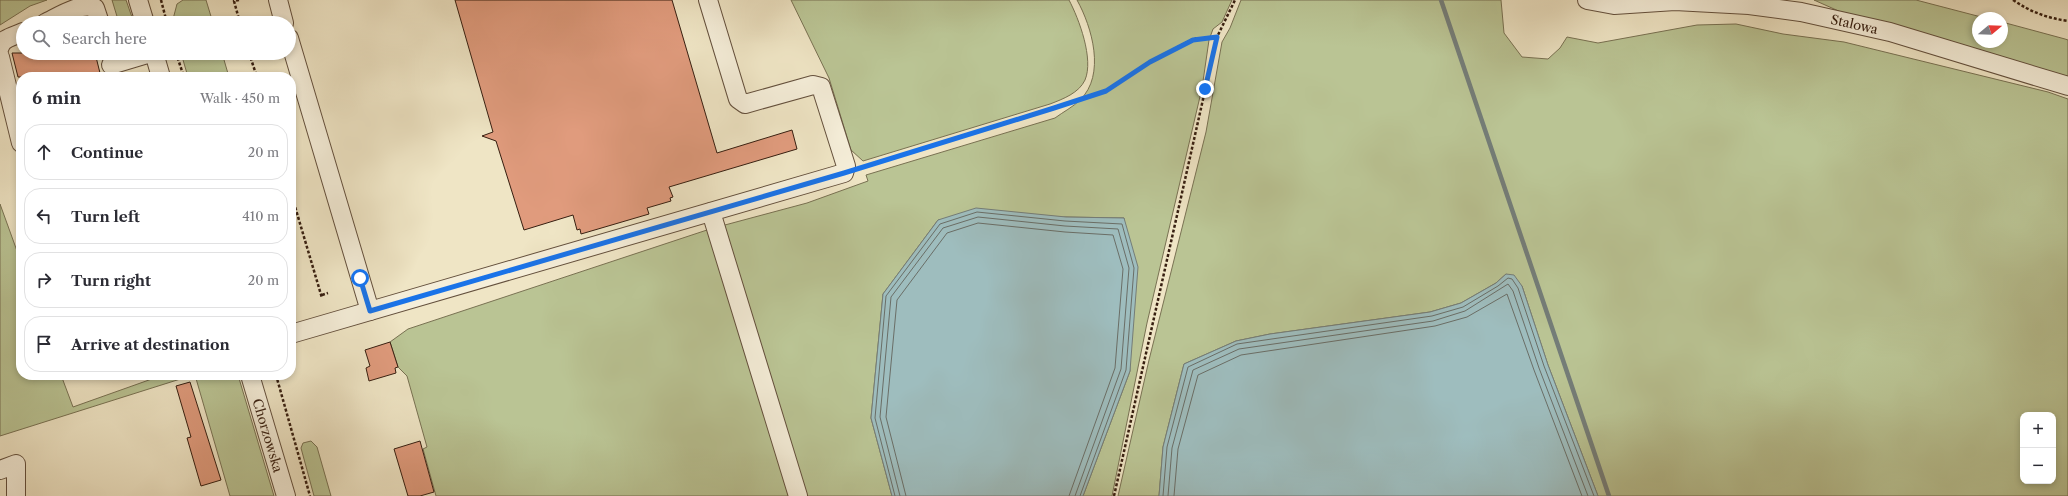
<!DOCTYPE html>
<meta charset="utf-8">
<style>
body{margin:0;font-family:"Libre Caslon Text",serif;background:#f7f7f7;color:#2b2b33}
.controls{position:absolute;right:12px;bottom:12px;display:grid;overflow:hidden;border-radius:8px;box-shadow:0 2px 6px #0003}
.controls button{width:36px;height:36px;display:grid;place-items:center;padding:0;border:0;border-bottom:1px solid #e1e1e2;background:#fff;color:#2b2b33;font:20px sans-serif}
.compass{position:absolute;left:1972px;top:12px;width:36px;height:36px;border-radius:50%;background:#fff;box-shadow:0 2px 6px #0003;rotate:71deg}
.stop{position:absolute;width:12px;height:12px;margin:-9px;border:3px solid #1a73e8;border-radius:50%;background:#fff}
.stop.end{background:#1a73e8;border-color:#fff;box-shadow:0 1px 4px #0008}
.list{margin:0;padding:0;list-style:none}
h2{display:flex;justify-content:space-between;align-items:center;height:52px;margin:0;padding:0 16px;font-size:17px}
h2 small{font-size:13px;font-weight:400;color:#7c7c81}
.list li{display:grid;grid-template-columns:26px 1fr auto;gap:12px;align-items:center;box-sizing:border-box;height:56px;margin:0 8px 8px;padding:0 8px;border:1px solid #e1e1e2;border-radius:16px}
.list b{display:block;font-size:15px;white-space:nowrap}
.list em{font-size:13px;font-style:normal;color:#7c7c81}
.icon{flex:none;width:22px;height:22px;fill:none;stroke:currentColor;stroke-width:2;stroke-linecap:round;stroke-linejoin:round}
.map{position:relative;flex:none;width:2068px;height:496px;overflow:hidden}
.search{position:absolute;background:#fff;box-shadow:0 2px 6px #0003;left:16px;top:16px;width:280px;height:44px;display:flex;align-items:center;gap:10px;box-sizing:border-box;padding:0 14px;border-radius:22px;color:#7c7c81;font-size:15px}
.panel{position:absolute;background:#fff;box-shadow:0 2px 6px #0003;left:16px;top:72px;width:280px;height:308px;border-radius:16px}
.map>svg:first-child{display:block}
.green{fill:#bac494;stroke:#787152;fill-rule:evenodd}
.water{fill:#9ebdbe;stroke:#747d78}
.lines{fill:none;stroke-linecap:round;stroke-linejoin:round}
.shore{stroke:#6a6e67;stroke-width:1}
.stream{stroke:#747d78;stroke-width:4.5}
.building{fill:#e09b7d;stroke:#361e10}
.minor-casing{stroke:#64503d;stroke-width:20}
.path{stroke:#361e10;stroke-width:2.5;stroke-dasharray:3 2;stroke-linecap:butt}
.minor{stroke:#f5eed9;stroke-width:18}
.route{stroke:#1a73e8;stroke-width:5}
.labels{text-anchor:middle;stroke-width:4;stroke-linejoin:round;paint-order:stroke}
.street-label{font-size:13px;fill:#361e10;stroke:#f5eed9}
</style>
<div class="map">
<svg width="2068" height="496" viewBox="0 0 2068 496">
<rect width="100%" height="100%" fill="#efe5c5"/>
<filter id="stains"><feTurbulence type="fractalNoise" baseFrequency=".005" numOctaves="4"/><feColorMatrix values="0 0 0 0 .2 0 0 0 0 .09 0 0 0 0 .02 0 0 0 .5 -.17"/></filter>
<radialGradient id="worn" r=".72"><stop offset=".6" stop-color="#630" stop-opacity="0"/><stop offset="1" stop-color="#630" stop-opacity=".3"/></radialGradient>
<path class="green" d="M0 0H47L30 6 0 25Z
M112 0H126L134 23H119Z
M183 0H206L213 23H172L177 4Z
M791 0H1069C1079 19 1094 59 1085 80 1079 93 1063 99 1050 104L863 161 851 150 829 78Z
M1077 0H1232L1222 22 1213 29 1209 40 1202 88 1147 323 1112 496H1083L1130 371 1124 218 1066 217 938 220 883 294 871 418 892 496H436L423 449 427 447 407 376 398 367 390 342 408 329 710 229 807 203 868 181 866 175 1055 118C1063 112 1073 107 1080 100 1106 75 1092 27 1077 0Z
M1241 0H1501L1504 33 1522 57 1548 59 1560 48 1567 37 1598 43 1697 25 1736 24 1783 34 1844 42 2048 92 2068 99V496H1598L1548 365 1522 286 1506 274 1496 283 1461 303 1430 312 1270 334 1236 341 1184 364 1163 447 1159 496H1118L1149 360 1206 132 1222 42 1230 28ZM2023 415H2053V481H2023Z
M1814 0H1916L1985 18H1978V42H2002V22L2065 39 2068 40V78L1843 13Z
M181 53H222L229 77H188Z
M0 204 21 262V375H61L73 407 163 375H193L0 436Z
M195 375H238L274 496H230Z
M311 441 317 447 331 496H314L301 448 303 443Z"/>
<path class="water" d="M976 208 1066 217 1124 218 1138 267 1130 371 1083 496H892L871 418 883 294 938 220Z
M1506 274 1514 275 1522 286 1548 365 1598 496H1159L1163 447 1184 364 1236 341 1270 334 1430 312 1461 303 1496 283Z"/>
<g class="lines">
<path class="shore" d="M895 496 875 418 886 296 940 224 977 212 1065 221 1122 224 1134 268 1126 370 1080 496
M900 496 880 417 891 297 943 228 978 217 1065 226 1118 229 1129 268 1121 369 1075 496
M906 496 886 417 897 300 947 233 978 223 1065 232 1113 235 1123 269 1115 368 1069 496
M1163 496 1167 447 1188 367 1237 344 1432 316 1463 307 1498 286 1508 278 1512 279 1518 288 1544 366 1594 496
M1168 496 1172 448 1193 370 1239 349 1433 321 1465 311 1508 284 1513 291 1539 368 1588 496
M1174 496 1178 449 1198 375 1241 355 1435 326 1467 317 1507 294 1534 370 1582 496"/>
<path class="stream" d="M1441 0 1609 496"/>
</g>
<path class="building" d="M455 0H672L717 153 792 130 797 149 669 187 673 197 670 198 671 201 647 208 649 214 581 234 580 229 577 230 573 215 524 230 496 141 482 136 493 132Z
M12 53H95L101 77H18Z
M390 342 398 367 395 368 396 373 369 381 366 368 370 366 365 350Z
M190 382 221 480 201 486 187 438 191 437 176 386Z
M420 441 434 492 420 496H408L394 449Z"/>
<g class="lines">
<g class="minor-casing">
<g id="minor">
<path d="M138 0 145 23"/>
<path d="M278 0 284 23"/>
<path id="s1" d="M1587 0 1614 5 1675 1 1749 5 1801 12 1890 32 2068 86"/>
<path d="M45 23C58 17 80 2 95 8L100 23"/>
<path d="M289 38 370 311"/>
<path d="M0 47C2 38 15 36 23 32"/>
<path d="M154 53 161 77"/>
<path d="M0 57 21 143"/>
<path d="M111 65 151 53"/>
<path d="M711 212 798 496"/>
<path d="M291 334 844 173 846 166 821 87 813 85 745 104 738 99 708 0"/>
<path id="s2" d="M250 375 286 496"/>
<path d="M0 470 16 464V496"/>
</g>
</g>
<path class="path" d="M161 0 167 23
M239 0 234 1 240 23
M2013 0C2031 12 2047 18 2068 21
M176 53 184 77
M249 53 257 77
M861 168 1106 91 1150 62 1193 39 1217 37 1235 0
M291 193 322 298
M322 295 328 293
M276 375 310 496
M1114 496 1217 37"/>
<use href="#minor" class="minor"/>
</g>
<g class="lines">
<path class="route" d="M360 278 370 311 844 173 1054 108 1106 91 1150 62 1193 40 1217 37 1205 89"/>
</g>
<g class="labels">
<g class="street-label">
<text dy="5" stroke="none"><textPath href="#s1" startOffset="270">Stalowa</textPath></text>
<text dy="5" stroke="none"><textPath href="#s2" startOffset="63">Chorzowska</textPath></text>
</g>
</g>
<rect width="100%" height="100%" filter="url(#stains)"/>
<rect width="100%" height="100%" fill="url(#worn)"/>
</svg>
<div class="controls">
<button>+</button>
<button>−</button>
</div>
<svg class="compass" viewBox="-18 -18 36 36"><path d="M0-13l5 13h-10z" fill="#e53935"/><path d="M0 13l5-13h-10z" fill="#7c7c81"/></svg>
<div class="stop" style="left:360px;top:278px"></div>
<div class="stop end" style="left:1205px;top:89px"></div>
<div class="search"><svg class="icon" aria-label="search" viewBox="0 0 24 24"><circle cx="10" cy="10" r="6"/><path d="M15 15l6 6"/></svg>Search here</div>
<section class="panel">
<h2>6 min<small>Walk · 450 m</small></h2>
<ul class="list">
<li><svg class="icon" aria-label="ahead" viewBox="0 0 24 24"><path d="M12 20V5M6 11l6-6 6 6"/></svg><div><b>Continue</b></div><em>20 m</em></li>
<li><svg class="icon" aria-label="left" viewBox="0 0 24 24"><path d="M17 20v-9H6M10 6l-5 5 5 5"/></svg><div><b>Turn left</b></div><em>410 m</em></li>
<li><svg class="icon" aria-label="right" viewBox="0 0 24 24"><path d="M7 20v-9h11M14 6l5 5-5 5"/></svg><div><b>Turn right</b></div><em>20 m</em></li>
<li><svg class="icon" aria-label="arrive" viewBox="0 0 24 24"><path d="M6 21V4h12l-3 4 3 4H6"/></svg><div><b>Arrive at destination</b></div></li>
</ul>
</section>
</div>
